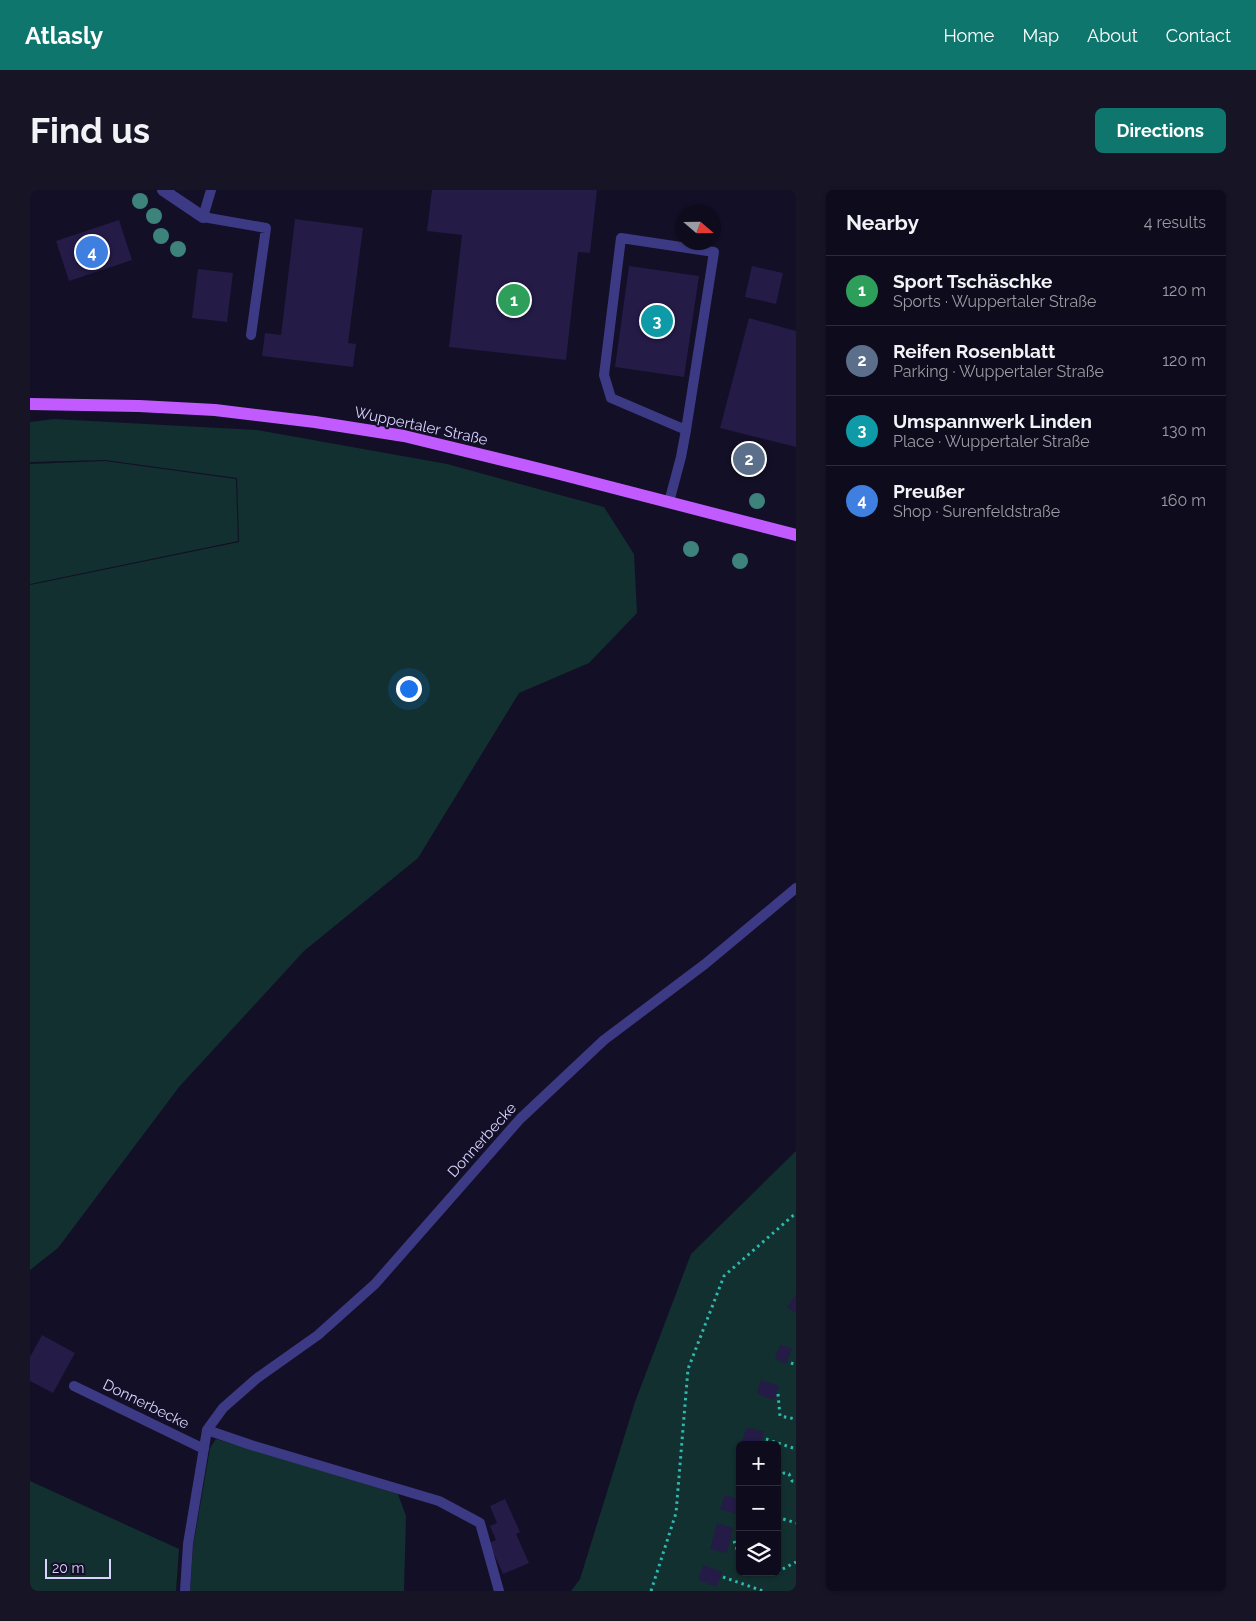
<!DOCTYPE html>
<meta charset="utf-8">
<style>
body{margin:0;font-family:Raleway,sans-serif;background:#171425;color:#f1f3f6}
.controls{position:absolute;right:15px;bottom:15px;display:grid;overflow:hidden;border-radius:8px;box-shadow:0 1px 4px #0004}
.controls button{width:45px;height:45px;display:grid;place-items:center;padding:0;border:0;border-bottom:1px solid #2e2b3b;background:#0e0b1c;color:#f1f3f6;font:25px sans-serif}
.compass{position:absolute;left:646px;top:15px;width:45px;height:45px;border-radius:50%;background:#0e0b1c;box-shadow:0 1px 4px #0004;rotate:110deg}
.scale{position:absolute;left:15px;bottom:12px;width:66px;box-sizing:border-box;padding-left:5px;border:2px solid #d9d4ff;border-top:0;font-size:14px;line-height:18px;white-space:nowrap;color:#d9d4ff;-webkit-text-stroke:4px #130f26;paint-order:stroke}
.you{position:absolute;left:378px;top:498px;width:18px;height:18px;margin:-12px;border:4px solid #fff;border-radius:50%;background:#1a73e8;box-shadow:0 0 0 8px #1a73e833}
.badge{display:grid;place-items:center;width:32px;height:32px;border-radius:50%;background:#0f766e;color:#fff;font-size:16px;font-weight:700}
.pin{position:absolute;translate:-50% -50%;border:2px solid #fff;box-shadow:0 1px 5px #0006}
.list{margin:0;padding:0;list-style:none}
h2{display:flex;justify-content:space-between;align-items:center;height:65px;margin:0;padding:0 20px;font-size:21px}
h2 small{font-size:16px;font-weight:400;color:#9b9ba3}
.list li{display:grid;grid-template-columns:32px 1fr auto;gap:15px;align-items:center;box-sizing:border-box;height:70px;padding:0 20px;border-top:1px solid #2e2b3b}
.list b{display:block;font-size:19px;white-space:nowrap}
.list p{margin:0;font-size:16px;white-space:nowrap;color:#9b9ba3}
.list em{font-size:16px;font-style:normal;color:#9b9ba3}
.icon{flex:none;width:28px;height:28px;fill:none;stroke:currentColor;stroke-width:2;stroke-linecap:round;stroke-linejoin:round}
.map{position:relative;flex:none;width:766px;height:1401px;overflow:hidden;border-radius:8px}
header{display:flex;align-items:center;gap:30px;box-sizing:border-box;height:70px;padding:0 25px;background:#0f766e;color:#fff}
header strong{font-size:24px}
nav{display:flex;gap:28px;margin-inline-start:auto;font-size:18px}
.intro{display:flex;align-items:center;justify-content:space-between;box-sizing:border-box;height:120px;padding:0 30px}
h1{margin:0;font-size:35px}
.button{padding:12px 22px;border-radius:8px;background:#0f766e;color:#fff;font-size:18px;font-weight:700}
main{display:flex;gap:30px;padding:0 30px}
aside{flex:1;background:#0e0b1c;border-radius:8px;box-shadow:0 1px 4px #0004}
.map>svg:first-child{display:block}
.green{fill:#12302f;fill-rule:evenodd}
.building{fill:#241b47}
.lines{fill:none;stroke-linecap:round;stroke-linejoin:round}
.path{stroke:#2fb8b0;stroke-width:3;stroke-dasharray:2.5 4;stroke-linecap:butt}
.service{stroke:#3d3a85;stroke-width:10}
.minor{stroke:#3d3a85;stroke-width:12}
.primary{stroke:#c25bff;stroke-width:12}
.tree{fill:#3d827b}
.labels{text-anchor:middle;stroke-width:4;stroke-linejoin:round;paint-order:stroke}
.street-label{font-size:15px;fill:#d9d4ff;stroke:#130f26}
</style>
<header>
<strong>Atlasly</strong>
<nav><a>Home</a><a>Map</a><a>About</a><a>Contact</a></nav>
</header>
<div class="intro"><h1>Find us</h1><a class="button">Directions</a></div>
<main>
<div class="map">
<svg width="766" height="1401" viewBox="0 0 766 1401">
<rect width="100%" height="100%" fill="#130f26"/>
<path class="green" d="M24 229 227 240 417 274 574 317 604 364 607 423 559 473 489 503 388 668 274 761 149 897 28 1058 0 1080V395L209 352 207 288 75 270 0 272V232Z
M75 271 206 289 208 351 0 394V274Z
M766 961V1401H541L550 1389 605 1212 661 1064ZM710 1255H747V1382H710Z
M186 1249 368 1304 376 1326 374 1401H160L163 1357 180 1258Z
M0 1291 149 1359 146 1401H0Z"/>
<path class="building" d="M402 0H567L560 63 548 62 536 170 419 157 432 45 397 41Z
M265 29 333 38 318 153 326 154 323 177 232 166 235 143 251 145Z
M89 30 102 70 39 91 26 51Z
M599 76 669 86 654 187 585 177Z
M722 76 753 83 746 114 715 107Z
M168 79 203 83 197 132 162 128Z
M719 128 766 141V257L690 238Z
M766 1104V1123L757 1117Z
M12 1145 45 1163 23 1203 0 1191V1167Z
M750 1155 762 1158 756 1174 745 1169Z
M731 1190 749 1196 744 1210 727 1204Z
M717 1237 734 1242 730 1255H725L712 1251Z
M708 1266 710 1267V1281L707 1280 709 1275 705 1274Z
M695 1305 710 1310 709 1325 690 1319Z
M475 1309 490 1342 486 1344 499 1373 473 1384 459 1353 466 1350 460 1336 467 1333 460 1316Z
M687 1333 703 1338 697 1363 680 1359Z
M673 1375 692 1382 687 1397 668 1390Z"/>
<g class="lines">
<path class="path" d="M761 1173 766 1175
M748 1204 750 1226 766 1229
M736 1249 766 1259
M747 1286H750L754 1283 759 1284 762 1291 766 1292
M747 1327 766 1333
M704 1351 710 1367
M747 1382 766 1372
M693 1387 733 1401
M621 1401 646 1323 658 1179 694 1086 766 1023"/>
<path class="service" d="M181 0 173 27 236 38 221 145
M639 312 651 267 656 240 684 62 591 48 574 185 581 208 656 240
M44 1196 174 1259
M177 1240 221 1255 409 1311 450 1333 469 1401
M155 1401 158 1354 177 1240 193 1218 226 1189 288 1145 345 1094 490 929 574 850 675 774 766 698"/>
<path class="minor" d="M133 0 173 27"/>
<path class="primary" d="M0 214 109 216 185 220 285 232 374 246 522 282 766 345"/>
</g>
<g class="tree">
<circle cx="110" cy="11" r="8"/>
<circle cx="124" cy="26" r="8"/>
<circle cx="131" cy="46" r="8"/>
<circle cx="148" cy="59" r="8"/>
<circle cx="727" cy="311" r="8"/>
<circle cx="661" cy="359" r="8"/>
<circle cx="710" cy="371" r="8"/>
</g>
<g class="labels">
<g class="street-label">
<text transform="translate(391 236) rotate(12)" y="5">Wuppertaler Straße</text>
<text transform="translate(452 950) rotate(-48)" y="5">Donnerbecke</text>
<text transform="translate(116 1214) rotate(26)" y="5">Donnerbecke</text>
</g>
</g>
</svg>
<div class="controls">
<button>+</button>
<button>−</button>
<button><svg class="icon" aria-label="layers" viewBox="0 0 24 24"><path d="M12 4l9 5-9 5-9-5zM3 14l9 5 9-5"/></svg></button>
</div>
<svg class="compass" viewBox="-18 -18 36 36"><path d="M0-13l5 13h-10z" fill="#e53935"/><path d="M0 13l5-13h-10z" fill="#9b9ba3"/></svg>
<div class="scale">20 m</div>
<div class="you"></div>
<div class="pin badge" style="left:484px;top:110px;background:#2e9e5b">1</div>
<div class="pin badge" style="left:719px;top:269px;background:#5c6f8a">2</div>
<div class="pin badge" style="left:627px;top:131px;background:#0f9aa8">3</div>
<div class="pin badge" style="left:62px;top:62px;background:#3f7fe0">4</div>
</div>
<aside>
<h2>Nearby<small>4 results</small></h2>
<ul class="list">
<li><span class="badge" style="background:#2e9e5b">1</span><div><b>Sport Tschäschke</b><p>Sports · Wuppertaler Straße</p></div><em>120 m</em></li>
<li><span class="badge" style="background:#5c6f8a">2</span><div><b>Reifen Rosenblatt</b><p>Parking · Wuppertaler Straße</p></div><em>120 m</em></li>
<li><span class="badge" style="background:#0f9aa8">3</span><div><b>Umspannwerk Linden</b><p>Place · Wuppertaler Straße</p></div><em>130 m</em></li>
<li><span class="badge" style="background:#3f7fe0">4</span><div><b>Preußer</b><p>Shop · Surenfeldstraße</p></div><em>160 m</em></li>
</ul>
</aside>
</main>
